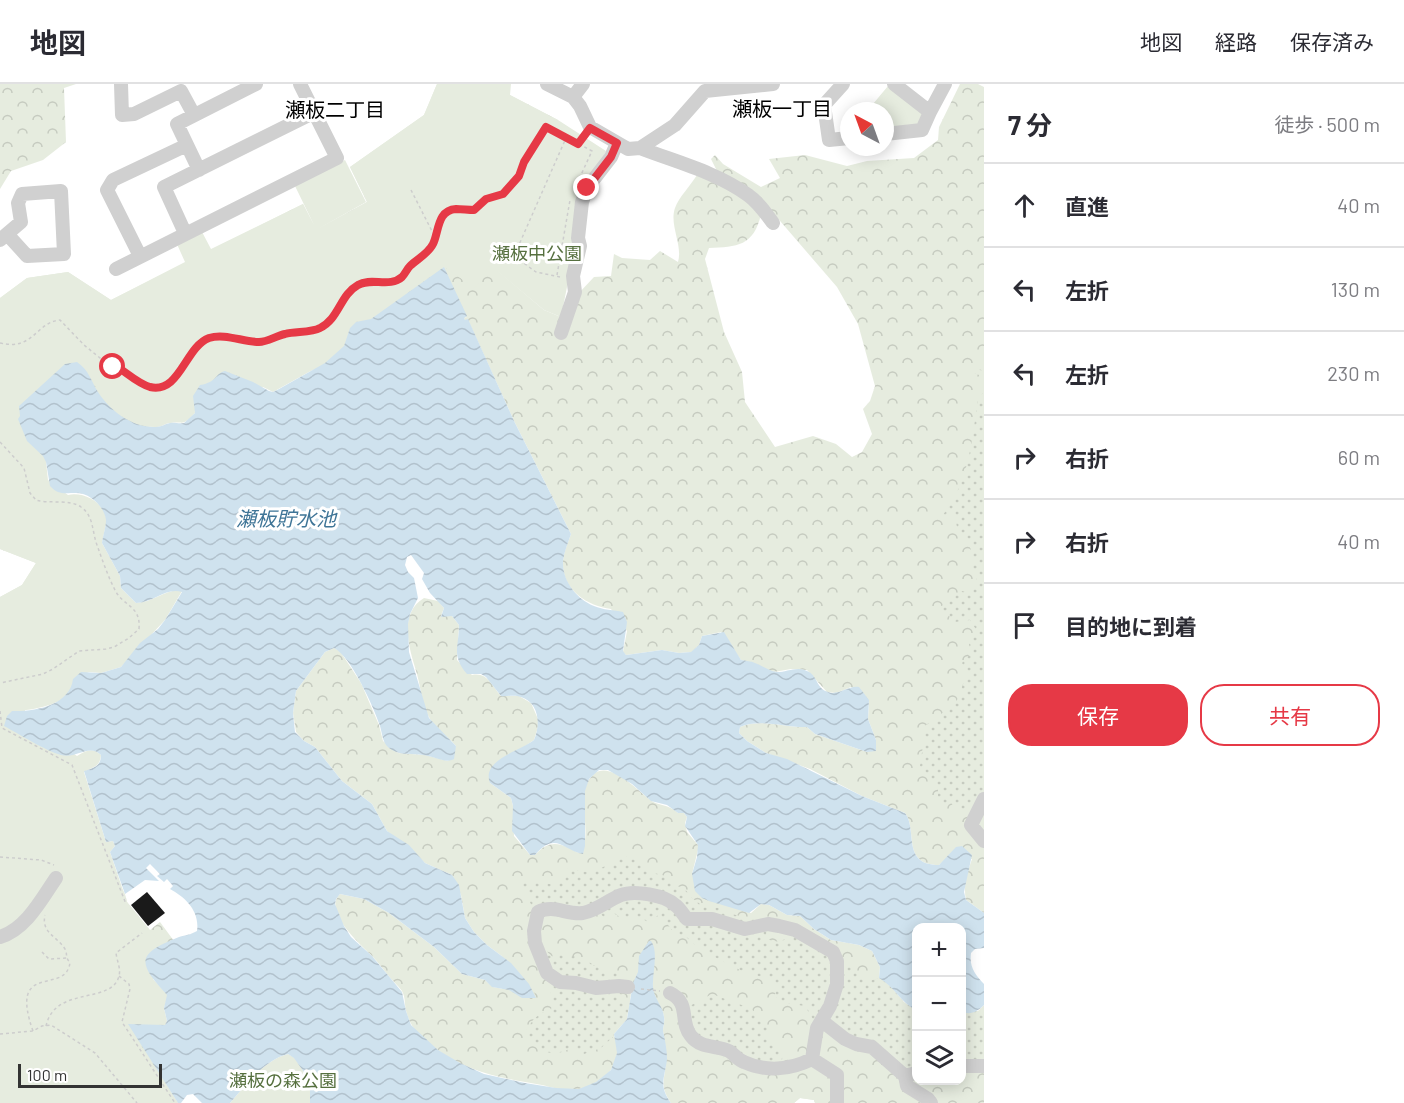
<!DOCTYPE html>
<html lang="ja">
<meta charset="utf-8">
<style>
body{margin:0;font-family:Barlow,"Noto Sans JP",sans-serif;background:#f7f7f7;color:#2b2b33}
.controls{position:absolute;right:18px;bottom:18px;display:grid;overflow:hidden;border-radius:12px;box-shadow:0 3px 15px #0003}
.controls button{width:54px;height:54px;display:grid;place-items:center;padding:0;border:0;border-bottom:2px solid #e1e1e2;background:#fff;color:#2b2b33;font:30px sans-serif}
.compass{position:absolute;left:840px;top:18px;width:54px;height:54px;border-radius:50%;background:#fff;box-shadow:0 3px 15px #0003;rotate:319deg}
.scale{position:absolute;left:18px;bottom:15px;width:144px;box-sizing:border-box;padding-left:6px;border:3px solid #333;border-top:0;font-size:16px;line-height:21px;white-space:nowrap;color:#333;-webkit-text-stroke:4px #fff;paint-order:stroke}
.stop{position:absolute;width:18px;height:18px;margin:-14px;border:4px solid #e63946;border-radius:50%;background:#fff}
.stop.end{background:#e63946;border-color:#fff;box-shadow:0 2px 6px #0008}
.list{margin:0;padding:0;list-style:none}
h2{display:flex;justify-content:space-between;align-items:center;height:78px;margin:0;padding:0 24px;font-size:26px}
h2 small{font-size:20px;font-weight:400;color:#7c7c81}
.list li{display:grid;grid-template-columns:39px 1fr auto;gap:18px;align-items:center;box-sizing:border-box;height:84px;padding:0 24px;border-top:2px solid #e1e1e2}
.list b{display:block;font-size:22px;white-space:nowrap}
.list em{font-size:20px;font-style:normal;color:#7c7c81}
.actions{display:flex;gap:12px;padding:18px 24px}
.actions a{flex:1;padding:14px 0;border:2px solid #e63946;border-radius:24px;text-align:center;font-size:21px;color:#e63946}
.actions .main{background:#e63946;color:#fff}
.icon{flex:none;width:33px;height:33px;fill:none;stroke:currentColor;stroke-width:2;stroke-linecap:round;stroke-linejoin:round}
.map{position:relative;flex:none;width:984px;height:1019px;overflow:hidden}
header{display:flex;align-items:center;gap:36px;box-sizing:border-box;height:84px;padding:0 30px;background:#fff;border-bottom:2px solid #e1e1e2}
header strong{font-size:28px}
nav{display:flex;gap:33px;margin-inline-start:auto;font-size:21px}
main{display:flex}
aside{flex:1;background:#fff}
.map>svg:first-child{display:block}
.grass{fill:url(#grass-dots)}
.forest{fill:url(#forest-crowns);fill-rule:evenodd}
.park{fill:#e6ecdf}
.water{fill:url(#water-waves)}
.building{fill:#1a1a1a}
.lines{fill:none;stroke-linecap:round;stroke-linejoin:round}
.path{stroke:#cdcdcd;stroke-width:1.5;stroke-dasharray:3 3;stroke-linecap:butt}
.minor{stroke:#d0d0d0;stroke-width:14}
.route{stroke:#e63946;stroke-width:8}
.labels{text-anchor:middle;stroke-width:6;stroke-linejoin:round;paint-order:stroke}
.park-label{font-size:18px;fill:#56703f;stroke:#fff}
.neighbourhood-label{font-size:20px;fill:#000;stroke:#fff}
.water-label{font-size:20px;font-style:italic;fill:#3f7597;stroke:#fff}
</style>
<header>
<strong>地図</strong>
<nav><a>地図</a><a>経路</a><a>保存済み</a></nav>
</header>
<main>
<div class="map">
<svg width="984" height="1019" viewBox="0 0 984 1019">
<defs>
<pattern id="grass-dots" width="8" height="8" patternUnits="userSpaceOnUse" patternTransform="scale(1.5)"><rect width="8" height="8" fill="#e6ecdf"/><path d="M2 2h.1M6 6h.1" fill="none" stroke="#c6cbc0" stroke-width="1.8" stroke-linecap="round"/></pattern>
<pattern id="forest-crowns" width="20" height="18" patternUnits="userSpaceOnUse" patternTransform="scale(1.5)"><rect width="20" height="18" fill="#e6ecdf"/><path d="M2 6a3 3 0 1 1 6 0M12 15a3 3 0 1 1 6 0" fill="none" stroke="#c6cbc0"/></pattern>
<pattern id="water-waves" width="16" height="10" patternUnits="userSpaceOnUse" patternTransform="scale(1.5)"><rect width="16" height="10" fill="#cfe2ee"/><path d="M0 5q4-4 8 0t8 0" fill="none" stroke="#b2c2cd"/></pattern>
</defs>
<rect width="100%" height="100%" fill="#fff"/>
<path class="grass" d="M984 199V774L892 695Z
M638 750 749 829 887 898 904 918 916 926V996H962V928L978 927 984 921V1019H815L814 1016 800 1014 794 1019 703 992 653 911 652 891 631 907 627 935 614 950 617 969 545 981 502 948 503 791Z"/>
<path class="forest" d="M0 0H76L64 4 66 58 43 76 11 87 0 105Z
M437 0H511L510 11 558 36 491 181 544 226 561 233 578 210 594 193 611 192 614 170 622 174 650 176 660 167 678 178C683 161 669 141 675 124 679 113 691 101 697 91L743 112 761 130C754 162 737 163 709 164L705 175 724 248 742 288 745 318 775 363 813 352 836 360 852 373 862 368 872 350 863 325 870 317 875 302 858 240 837 203 755 108 718 89 711 75 715 71 723 80 761 103 780 94 769 75 805 71 847 82 867 77 914 74 938 56 939 43 960 0H978L984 3V287L976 284 974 289 984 293 983 309 978 315C972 356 969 399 942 432L955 433 958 448 970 463 972 484 977 491 976 501 969 509 962 507 946 515 941 524 955 538 970 536 977 547 969 560 971 569 962 579 968 587 956 619 926 641 920 682 938 701V718L942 722 950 717 955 725C967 728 975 728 984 719V829L966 816C963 802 967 789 972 775L947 774 939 781C901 781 918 746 905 729L862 712 810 685 766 669 747 657 739 649 740 643C760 634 786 644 807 643L815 650 867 668 876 656 868 635 869 619 851 603 836 609 827 608 807 586 791 585 774 588 741 576 721 548 702 552 699 561 692 568 679 569 662 566 626 571 623 568 627 547 611 525C587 522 561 505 563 477 564 467 568 459 571 450L515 339 468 236 465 237 464 234 467 233 46 378 25 627 125 810 127 818 150 846 160 838 174 857 129 940 178 1019H0V513L22 501 36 479 0 465V214L27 194 68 188 111 216 303 120 316 146 367 118 350 83 424 31Z
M424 514 438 517 444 524 441 532H452L459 541 457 576 472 591C488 588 492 602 501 612H519L531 619 538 635V643L534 656 518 667 490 699 511 714 513 722 514 752 530 771H535C550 754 562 759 580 770 595 748 572 709 594 690 610 677 636 705 649 715 659 723 667 719 678 729H684L687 733 685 739 687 748 698 761V766L692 790 693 798 709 817 751 829 761 820 769 821 787 831 800 832 814 845 831 856 859 861 872 867 880 883 879 894 866 898 849 882 844 881 827 869 809 863 793 848C783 858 779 860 766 854L767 838 727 829 720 824 704 823 692 814 684 804 673 801 670 793 654 789 644 779 622 771C602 784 594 793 569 784L563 787V794L557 801 529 797 521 801 532 822 533 836 556 819 592 823 604 833 613 829 626 836 639 833 648 838 660 830 674 849 685 852 701 866 744 888 769 895 778 903 774 912 784 919 805 922 820 947 870 955 910 989 913 998 919 996H962V984L984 978V1019H815L814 1016 800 1014 794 1019H671C658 1000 666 994 666 975 667 965 664 956 663 947 663 942 665 937 664 933 663 923 654 917 653 907 652 890 658 872 649 857L639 872 638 888 631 907 629 927 624 917 625 912 620 909 617 903 621 891 615 886 610 891 599 882H594C588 875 581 877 574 872L569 873 564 868 556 874 550 871 546 866 541 869C546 885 554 911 551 926L545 929 542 928 533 936 524 950C529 961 544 970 557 969 562 969 568 965 572 964L584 970 601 964 614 952C619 964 618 977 610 987 601 998 584 1006 570 1006 560 1006 551 1003 542 1001 505 995 466 988 435 964 423 955 411 945 407 930 404 922 406 914 402 907 398 901 391 896 387 890 382 884 378 878 372 872 361 861 322 827 340 810L364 815 389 829 434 863 462 890 485 896 493 903 509 906 522 914 533 915 535 910 511 879 487 861 474 848 465 834 461 811 452 791 425 779 387 747 372 720 342 697 315 663 304 657 296 648 293 629 296 607 325 568 334 564 340 567 361 599 379 641 383 657 398 669 425 671 448 677 456 662C448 652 436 646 430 635 422 621 421 605 417 590 410 567 397 530 424 514ZM712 910 752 925 756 932C775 939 763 950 774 961 777 963 780 964 783 966L782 976 777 979 734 977 710 969 685 944 686 924Z"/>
<path class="park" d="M437 0H489L558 36 606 67 602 76 575 163 561 233 544 226 490 181 475 204 444 183 371 235 356 238 350 244 344 262 325 279 273 308 253 298 225 287 221 288 194 316 195 329C181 343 186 337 170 339 165 339 162 343 157 343 125 344 99 317 90 290L20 332 19 339 25 348V355L43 372 46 378 48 396 68 411C84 407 109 420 106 440 105 446 103 452 102 459L120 492 121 504 136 519C153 519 166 504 182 507L165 536 121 583 101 589 89 588 74 595C73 599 72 604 70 608 61 622 27 627 12 627L77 672C86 666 93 663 101 671 100 683 93 683 84 688L106 758 113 757 115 762 110 768 127 818 161 860 157 861 152 894 168 911 164 924 167 937 165 942 128 941 178 1019H0V513L22 501 36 479 0 465V214L27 194 68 188 111 216 185 178 176 158 201 146 211 165 303 120 314 141 295 102 345 76 366 118 316 146 367 118 350 83 424 31Z
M888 2 924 31 923 39 885 46V27H873V20Z
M288 970 295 974 306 991 310 992 311 996 310 1019H230C246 1001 264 976 288 970Z"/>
<path class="water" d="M444 183 467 232 464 234 465 236 468 235 515 339 571 450C568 459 564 468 563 477 562 497 577 515 594 522 603 526 614 526 623 528L627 538 623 567 626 571 662 566 679 569 691 568 699 561 702 552 724 548 741 576C746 577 751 577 755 579 763 582 769 587 777 588 787 588 799 581 809 588 817 592 817 605 828 608 838 612 849 601 859 603L869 616 868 635 876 656V667L867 668 815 650 807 643C786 644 760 634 740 643L739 649 747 657 766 669 787 675 862 712 905 729C918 746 901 781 939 781L956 763 962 762 972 771 964 808 966 816 984 829V864L975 865 971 869C969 883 975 890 984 900V921C977 928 971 931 962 928V844H916V926C901 919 894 902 879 894L880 883 872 867 859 861 831 856 814 845 800 832 787 831 769 821 761 820 749 829 709 817 702 814 695 807 692 790 697 773 698 761 685 742 687 733 684 729H678L667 721 651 717 632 700 608 686H599L589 695 585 707V762L583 770C562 766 556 747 535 771H530L512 747 513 722 511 714 490 699C481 676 520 667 534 656 541 640 539 619 521 613 514 610 507 613 501 612L486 593 481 590H467C451 571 459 563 459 541L452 532 441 533 444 524 430 509 422 495 424 489 411 471 407 473 405 481 408 488 414 494 418 514 410 530 408 540 409 568 429 634 456 662 454 675C446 680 433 672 423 671 413 669 402 672 392 666 382 660 383 652 380 642 374 624 351 572 334 564L325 568 296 607 293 629 295 648 304 657 315 663 342 697 372 720 387 747 409 761 425 779 452 791 459 801 465 834 474 848 487 861 511 879 529 900 536 914H522L509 906 492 903 485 896 462 890 434 863 389 829 364 815 340 810 336 815 335 820 344 842 351 853 372 872 402 908 406 927 411 941 438 966 460 979 484 990 525 999 556 1004 579 1005 596 998 611 986 617 969 614 950 627 935 633 899 638 888 639 872 649 857H651C659 868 652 889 653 903 654 915 663 922 664 933 665 938 663 942 663 947 665 956 667 965 667 975 665 994 658 1001 671 1019H310V992L306 991 294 974 288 970C264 976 246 1001 230 1019H202L193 1010 187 1011 181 1019H178L128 940 165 941 167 937 164 924 167 911C137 878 136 870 179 853 186 851 190 851 197 847 200 827 185 813 170 805L173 802 167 795 164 798 157 792 160 790 150 780 146 784 159 797 145 796 125 810 110 768 115 762 113 757 106 758 84 687C94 684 101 682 101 671 89 659 77 675 61 671 46 667 19 650 4 642L7 632 12 627C35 628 70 621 73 595L81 588 101 589 121 583 140 559 158 545 165 536 182 508C166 503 153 519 136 519L121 504 120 492 102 459C103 451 106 443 106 436 104 422 90 409 76 409 64 409 58 411 50 402L46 378 43 372 27 357 18 335 20 332 19 322 65 280 77 278C89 286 91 297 98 308 110 327 133 344 156 343 161 343 165 340 170 339 174 338 179 340 184 339L195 329 193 312 200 301C218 298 214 290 225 287L253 298 269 307 273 308 279 305 325 279 344 262 350 244 356 238 371 235Z"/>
<path class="building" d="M147 808 165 829 148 842 131 821Z"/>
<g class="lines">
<path class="path" d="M579 60 592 67 580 93
M411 106 435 153
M557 191 570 116
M560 193 536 188 514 172 566 54
M0 259C34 267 36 238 60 236L84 261 105 278 113 283 119 284C146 303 164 316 185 280 189 271 196 260 205 256 225 247 247 262 263 257 271 255 277 251 285 250 301 245 318 248 331 236 343 225 341 211 358 201 370 194 386 202 398 195 403 192 404 189 407 185 413 177 424 173 430 164 439 153 436 131 451 126 458 123 467 126 474 126L486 115 503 110 519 92 523 78 545 43 578 60 583 53
M0 358 24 384 30 409 36 416C49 420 70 415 81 423 94 432 92 448 97 461 102 475 107 490 114 504 122 523 141 520 139 545L129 554 114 563 106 565 79 567 53 585 43 590 0 599
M0 627 2 644 72 681 126 820
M0 773 41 776 54 781
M42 868 49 875 67 874
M119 892 129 900 130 905 122 938 175 1019
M641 905 660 907
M46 942C55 901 112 921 119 892 121 885 117 877 116 869L142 849
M33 947C9 879 61 909 69 883 71 877 69 879 67 874 66 871 67 868 65 865 57 852 41 849 45 831
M0 950 33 947 42 942 51 941 95 969 137 1019"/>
<path class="minor" d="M121 0 122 31 134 30 181 7 194 31
M547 0 573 13 580 22 590 43 628 65 640 64C676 78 716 88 748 111 758 118 765 128 773 139
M843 0 824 21 829 56 849 54
M894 0 930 28 945 0
M573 13 583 0
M885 50 922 46 930 28
M640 64 675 41 705 7 773 0
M199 86 177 40 256 0
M185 149 164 103 315 28
M0 156 21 138 18 119 22 110 61 107 64 170 27 172 7 150
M140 172 107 106 113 96 187 61
M116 185 337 74 300 0
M561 249 575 208 573 192 580 162 578 154 582 118 587 104 611 73 617 59
M984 715 971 741 984 757
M0 853C26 845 41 816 56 794
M628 903 619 902 596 904 576 899 560 898 547 889 535 859 534 847 538 828C554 820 566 831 583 829 598 826 608 816 621 811 634 806 665 811 675 821 680 824 683 831 687 835H712L745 845 768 840 779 842 795 846 833 868 837 877V900L830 922 817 944 812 975
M670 909C691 919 679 938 691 952 701 965 716 961 729 967 734 970 738 976 744 978 766 988 790 986 812 975L837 991V1019
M822 937 845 955 856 960 872 963 905 992 916 989
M962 982H984
M905 992 907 1002 928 1015 931 1019"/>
</g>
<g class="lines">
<path class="route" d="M113 283 119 284C128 290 139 300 150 303 180 310 185 263 209 254 225 249 243 258 259 258 267 258 276 252 285 250 295 247 311 249 320 244 339 235 340 211 358 201 371 193 390 204 402 193 405 190 407 185 410 182 417 175 428 170 433 160 439 148 437 126 456 125 462 125 468 126 474 126L486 115 503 110 519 92 524 78 546 43 578 60 590 44 617 59 611 73 587 104"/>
</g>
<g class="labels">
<g class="park-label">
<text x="537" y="176">瀬板中公園</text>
<text x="283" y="1003">瀬板の森公園</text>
</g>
<g class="neighbourhood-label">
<text x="782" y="32">瀬板一丁目</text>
<text x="335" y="33">瀬板二丁目</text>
</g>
<g class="water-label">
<text x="286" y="442">瀬板貯水池</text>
</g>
</g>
</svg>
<div class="controls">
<button>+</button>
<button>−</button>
<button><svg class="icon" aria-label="layers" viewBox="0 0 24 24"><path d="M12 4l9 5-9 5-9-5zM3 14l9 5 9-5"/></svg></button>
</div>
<svg class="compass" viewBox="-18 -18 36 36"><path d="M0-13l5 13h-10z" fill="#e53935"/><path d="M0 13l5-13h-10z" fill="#7c7c81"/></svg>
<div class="scale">100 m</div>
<div class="stop" style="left:113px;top:283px"></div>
<div class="stop end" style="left:587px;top:104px"></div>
</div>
<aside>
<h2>7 分<small>徒歩 · 500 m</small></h2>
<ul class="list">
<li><svg class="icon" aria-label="ahead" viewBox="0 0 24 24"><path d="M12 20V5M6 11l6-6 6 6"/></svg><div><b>直進</b></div><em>40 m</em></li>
<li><svg class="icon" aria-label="left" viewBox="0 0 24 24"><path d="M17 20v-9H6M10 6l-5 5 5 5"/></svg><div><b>左折</b></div><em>130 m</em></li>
<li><svg class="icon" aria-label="left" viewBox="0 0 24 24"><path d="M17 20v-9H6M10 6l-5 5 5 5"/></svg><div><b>左折</b></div><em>230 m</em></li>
<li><svg class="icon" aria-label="right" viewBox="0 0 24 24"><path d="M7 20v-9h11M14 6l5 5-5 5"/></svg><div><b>右折</b></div><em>60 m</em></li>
<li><svg class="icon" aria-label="right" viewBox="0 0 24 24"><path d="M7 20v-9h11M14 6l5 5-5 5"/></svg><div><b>右折</b></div><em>40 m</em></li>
<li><svg class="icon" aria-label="arrive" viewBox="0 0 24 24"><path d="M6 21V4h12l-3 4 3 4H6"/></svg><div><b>目的地に到着</b></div></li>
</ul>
<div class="actions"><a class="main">保存</a><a>共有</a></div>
</aside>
</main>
